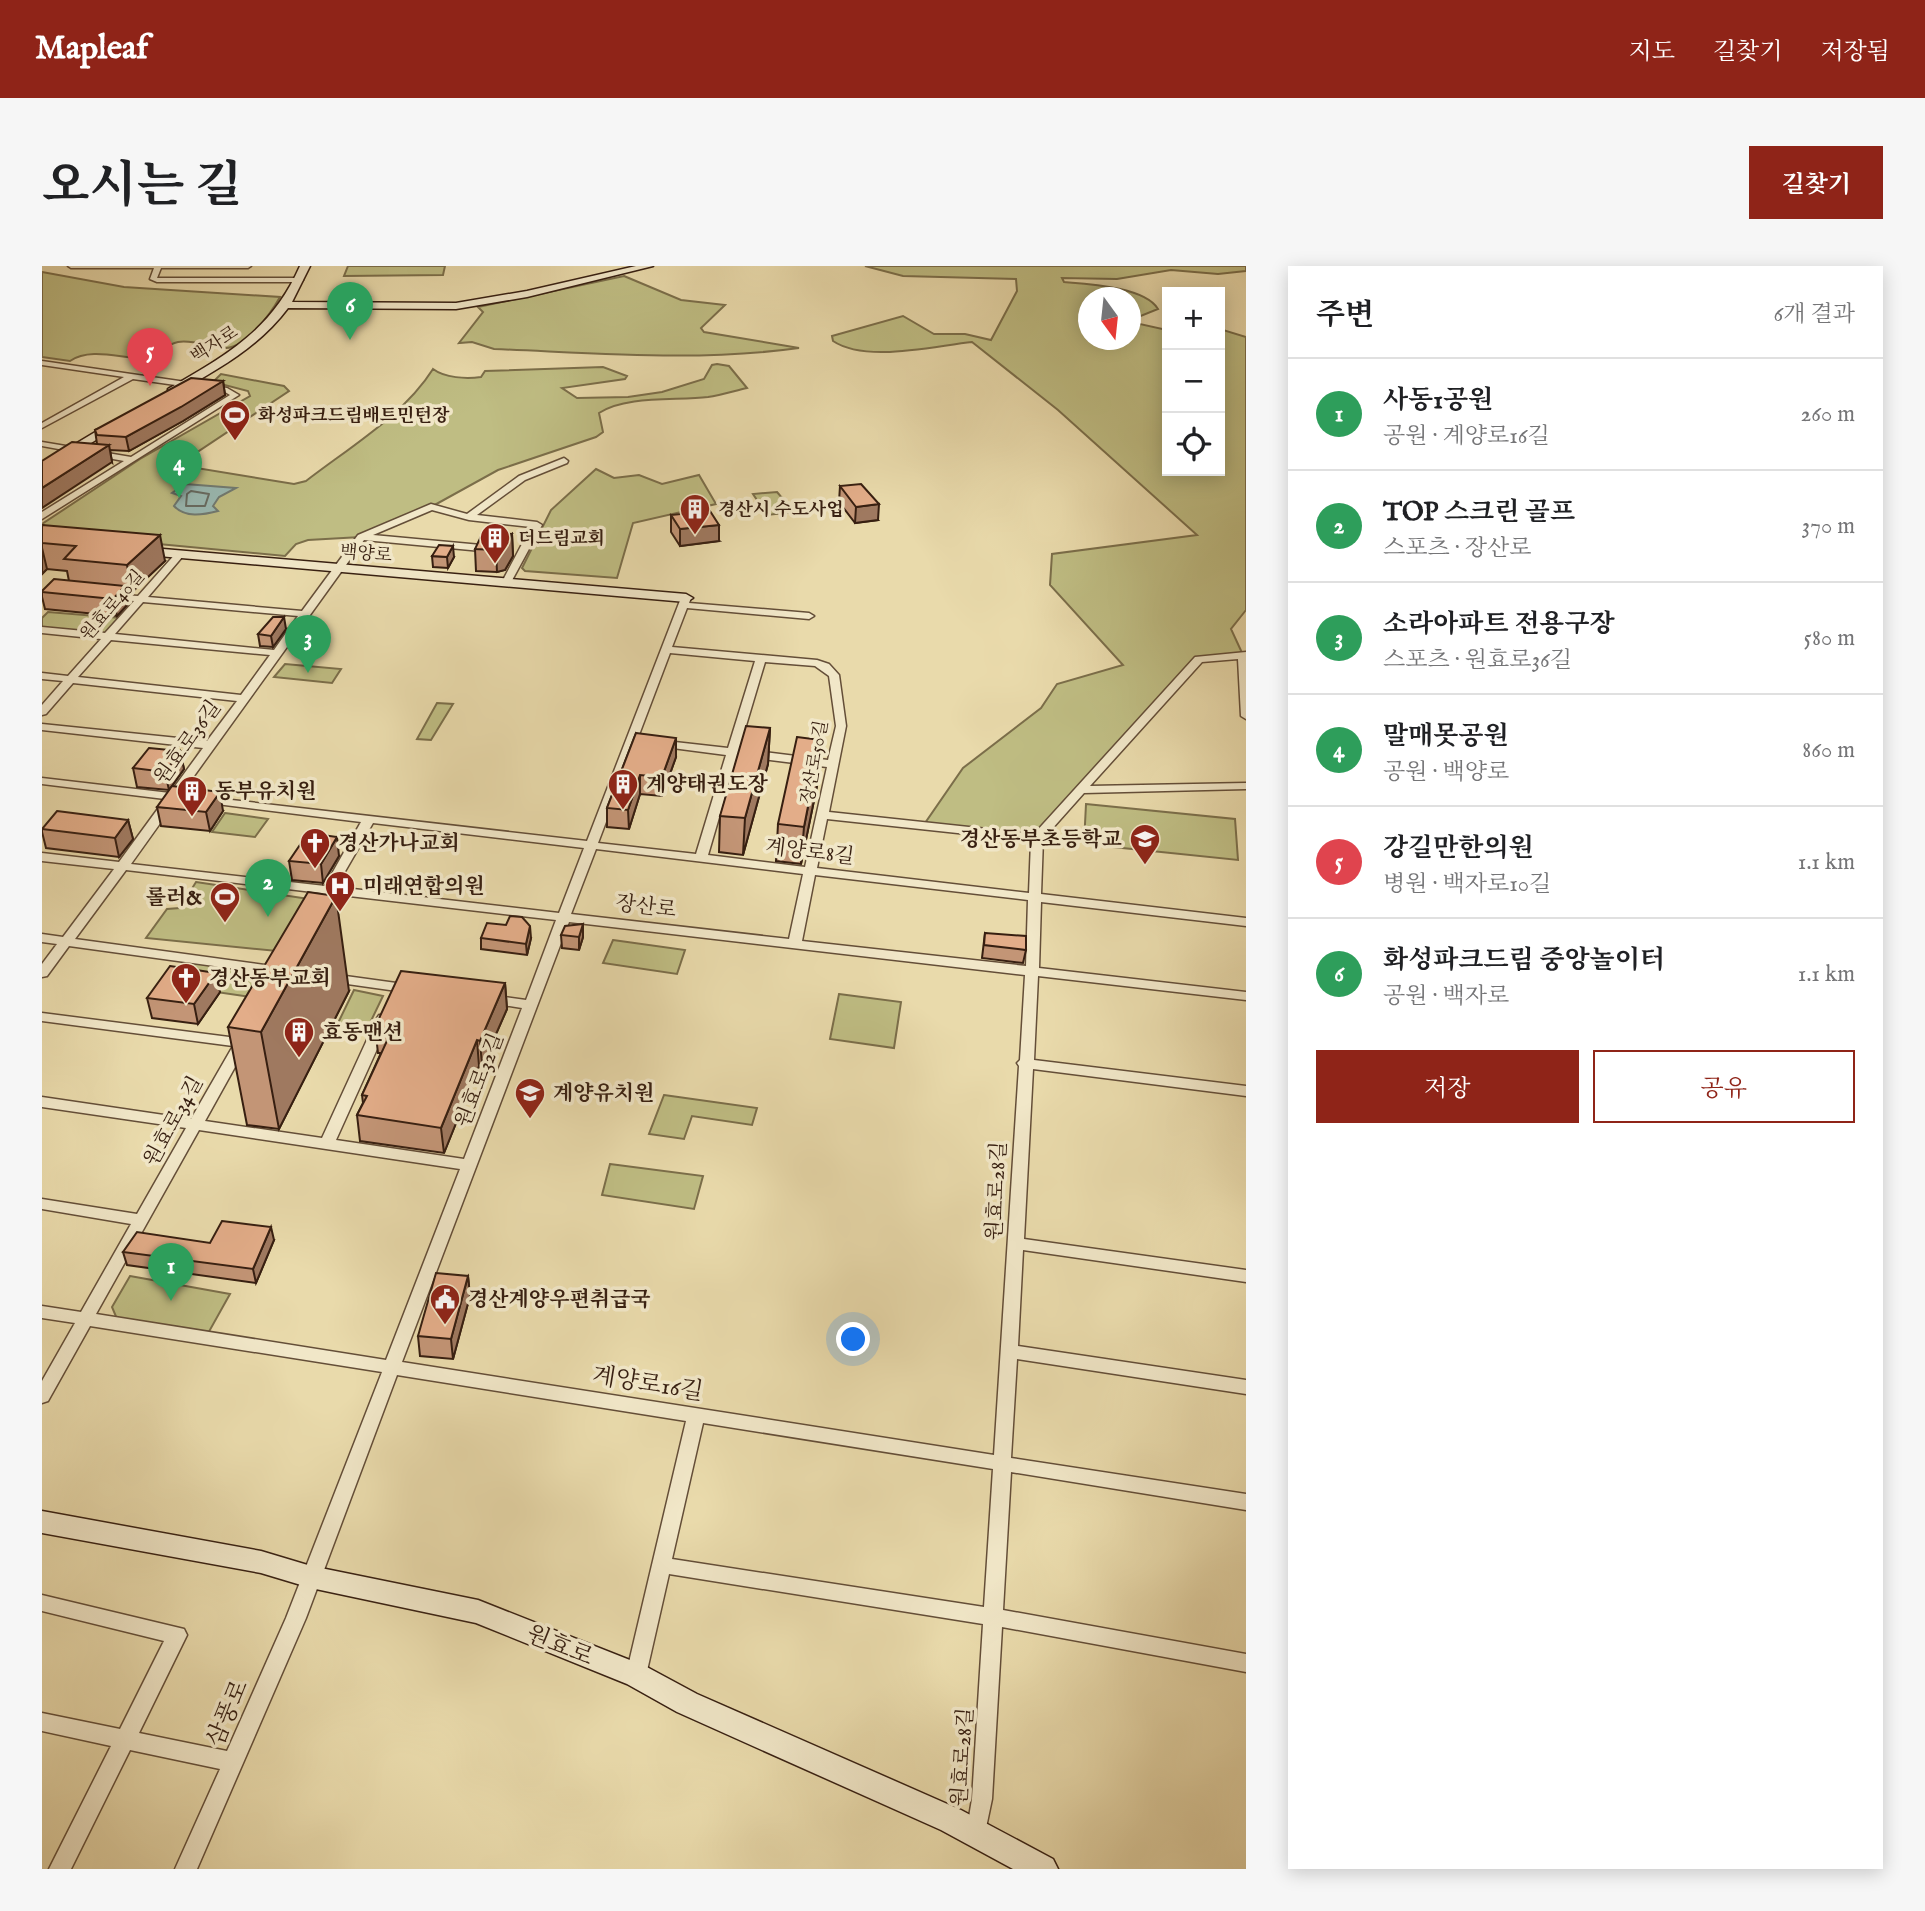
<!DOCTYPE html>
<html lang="ko">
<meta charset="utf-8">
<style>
body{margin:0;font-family:"IM FELL English","Noto Serif KR",serif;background:#f6f6f6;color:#202124}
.controls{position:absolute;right:21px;top:21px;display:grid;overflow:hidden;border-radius:0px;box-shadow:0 4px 18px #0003}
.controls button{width:63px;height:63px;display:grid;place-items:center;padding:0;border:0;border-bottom:2px solid #e0e0e0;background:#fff;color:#202124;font:35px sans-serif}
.compass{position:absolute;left:1036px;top:21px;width:63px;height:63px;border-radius:50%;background:#fff;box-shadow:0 4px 18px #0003;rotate:165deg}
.you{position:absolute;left:812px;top:1074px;width:24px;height:24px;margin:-18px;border:5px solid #fff;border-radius:50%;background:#1a73e8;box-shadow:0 0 0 10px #1a73e833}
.badge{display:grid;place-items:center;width:46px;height:46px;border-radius:50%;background:#8f2418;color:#fff;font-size:23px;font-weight:700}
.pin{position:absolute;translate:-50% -58px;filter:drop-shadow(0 2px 4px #0008)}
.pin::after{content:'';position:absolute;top:37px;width:24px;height:21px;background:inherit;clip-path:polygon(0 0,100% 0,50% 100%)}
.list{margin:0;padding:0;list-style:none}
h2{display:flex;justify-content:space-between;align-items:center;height:91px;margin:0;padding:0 28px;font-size:30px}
h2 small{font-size:23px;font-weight:400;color:#757577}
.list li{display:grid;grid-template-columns:46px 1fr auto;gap:21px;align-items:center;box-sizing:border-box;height:112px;padding:0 28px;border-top:2px solid #e0e0e0}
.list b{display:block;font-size:26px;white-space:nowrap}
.list p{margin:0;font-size:23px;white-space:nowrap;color:#757577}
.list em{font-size:23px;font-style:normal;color:#757577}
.actions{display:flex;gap:14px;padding:21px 28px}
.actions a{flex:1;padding:16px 0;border:2px solid #8f2418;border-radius:0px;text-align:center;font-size:24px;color:#8f2418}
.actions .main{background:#8f2418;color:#fff}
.icon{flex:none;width:38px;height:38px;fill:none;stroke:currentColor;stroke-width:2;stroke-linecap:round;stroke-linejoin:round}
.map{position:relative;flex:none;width:1204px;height:1603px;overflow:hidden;border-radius:0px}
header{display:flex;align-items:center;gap:42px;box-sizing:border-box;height:98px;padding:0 35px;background:#8f2418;color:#fff}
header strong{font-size:33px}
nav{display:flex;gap:38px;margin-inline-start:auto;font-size:24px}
.intro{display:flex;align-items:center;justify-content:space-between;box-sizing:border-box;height:168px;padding:0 42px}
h1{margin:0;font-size:49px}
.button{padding:18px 32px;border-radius:0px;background:#8f2418;color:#fff;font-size:24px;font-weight:700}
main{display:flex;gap:42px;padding:0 42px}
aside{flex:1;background:#fff;border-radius:0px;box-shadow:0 4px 18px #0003}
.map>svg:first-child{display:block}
.green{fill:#bfbd83;stroke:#7b6e4a;stroke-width:2;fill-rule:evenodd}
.water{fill:#9ab9b2;stroke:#727b72;stroke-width:2}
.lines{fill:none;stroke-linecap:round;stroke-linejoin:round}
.shore{stroke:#686c62;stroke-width:2}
.street-casing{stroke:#644e38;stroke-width:3}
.secondary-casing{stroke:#371f11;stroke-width:3}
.street{fill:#f1e7c8;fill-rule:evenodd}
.secondary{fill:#f1e7c8;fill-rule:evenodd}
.wall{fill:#c39576;stroke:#371f11;stroke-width:2}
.shaded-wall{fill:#9f7960;stroke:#371f11;stroke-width:2}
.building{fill:#e3ad89;stroke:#371f11;stroke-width:2}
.labels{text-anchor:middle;stroke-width:7;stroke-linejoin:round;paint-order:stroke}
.far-street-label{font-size:18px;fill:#371f11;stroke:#f1e7c8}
.far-poi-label{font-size:18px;font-weight:bold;fill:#371f11;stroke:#f1e7c8;text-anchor:start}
.street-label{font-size:21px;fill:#371f11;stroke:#f1e7c8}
.poi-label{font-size:21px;font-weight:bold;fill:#371f11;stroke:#f1e7c8;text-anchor:start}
.near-street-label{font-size:24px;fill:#371f11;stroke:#f1e7c8}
</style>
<header>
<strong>Mapleaf</strong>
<nav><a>지도</a><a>길찾기</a><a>저장됨</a></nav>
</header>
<div class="intro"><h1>오시는 길</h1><a class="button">길찾기</a></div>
<main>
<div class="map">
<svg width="1204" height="1603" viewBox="0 0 1204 1603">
<rect width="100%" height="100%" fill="#e9daab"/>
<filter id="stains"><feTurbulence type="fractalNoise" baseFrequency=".00286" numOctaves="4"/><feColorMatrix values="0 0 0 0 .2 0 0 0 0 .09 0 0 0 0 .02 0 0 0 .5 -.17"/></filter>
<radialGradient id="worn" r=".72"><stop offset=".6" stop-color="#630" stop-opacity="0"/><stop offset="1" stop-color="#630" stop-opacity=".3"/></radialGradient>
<path class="green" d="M306 0H403L401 9 302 10Z
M823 0H1204V5L1176 8 1129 4 1075 13 1020 12 1022 16C1046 18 1103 21 1116 43L1091 53 1093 57 1125 64V205H1178V63L1204 71V344L1189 363 1201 389 1156 393 995 572 881 560 921 502 999 442 1015 418 1081 399 1008 319 1010 288 1155 269 1016 144 930 76C891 80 824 97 791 75L790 70 861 50 892 68H923L949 74 975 25 974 13 861 10ZM1046 32H1088V74H1046Z
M0 6 82 21 238 31C229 47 205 81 184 82 169 82 151 73 136 76 121 79 114 92 97 92 75 91 47 82 28 95L0 91Z
M582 10 639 34 683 39 659 62 662 66 757 82C656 96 554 87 452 83L430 76 417 77 441 46 436 41Z
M675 98 687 100 705 122C692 125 679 129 666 131 635 135 584 129 557 147L561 166 554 171 456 204 389 241 319 271 266 274 254 278 243 290 0 267V258L98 193 208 130 206 125 171 116 179 108 242 120 247 125 136 199 252 218 264 215C308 181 362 149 391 103 403 112 424 113 439 111L443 105 561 101 585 110 583 113 520 122 535 132 586 131 620 126 662 113 670 99Z
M554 203 572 212 597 209 620 218 657 209 674 238 591 257 575 312 483 305 480 302 509 244Z
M735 226 752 246 725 249 711 228Z
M6 346 79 352 65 369 0 363V352Z
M243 398 299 403 290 417 232 411Z
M395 437 411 438 389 474 375 473Z
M1044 538 1193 553 1196 594 1042 578Z
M183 547 226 553 213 571 170 566Z
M154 616 267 633 235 685 104 672 125 643 138 642Z
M571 674 643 684 635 708 561 697Z
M148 694 231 705 222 733 133 720Z
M312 724 341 730 327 759 296 757Z
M797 728 859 736 852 782 788 773Z
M622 829 715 842 710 859 650 850 642 873 607 868Z
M568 898 661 910 652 943 560 929Z
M88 1010 188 1028 164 1071 75 1053 70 1041Z"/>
<path class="water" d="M143 218 194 222 177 231 171 240 176 245C161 249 143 252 132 240L139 230 130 227Z"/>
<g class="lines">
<path class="shore" d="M149 225 167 228 163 240H144L145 228Z"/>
<g class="street-casing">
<path id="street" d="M26 0H209L206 2H119L115 12H258L261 14 258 16H115L108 13 112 2H29Z
M0 95 185 122 197 129 0 253V246L82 195 0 180V176L89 191 188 129 183 126 91 113 0 162V157L82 111 0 99Z
M522 192 526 195 525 197 483 214 435 249 495 256 500 259 468 318 460 316 489 261 427 254 390 244 331 269 450 280 455 283 450 286 322 274 139 528 146 530V534L134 535 89 598 283 620 319 556 159 536 157 534 163 531 545 575 639 332 644 329 649 332 647 337 767 347 772 350 767 353 645 342 630 381 775 394 787 398 797 409 804 460 787 546 992 568 1153 391 1204 386V453L1199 450 1196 393 1160 396 1048 520 1204 517V523L1042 527 1001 573 999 628 1204 652V660L999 636 997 702 1204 726V734L996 710 992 794 1204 820V830L991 803 982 973 1204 1004V1016L981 984 976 1080 1204 1114V1128L975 1093 969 1192 1204 1228V1244L969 1206 961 1344 1204 1388V1406L960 1361 950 1533 941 1576 934 1579 927 1576 924 1569 930 1533 941 1358 627 1308 604 1409 601 1415 594 1418 587 1415 584 1409 644 1155 355 1109 264 1352 155 1603H133L178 1503 88 1484 29 1603H7L69 1480 0 1465V1447L78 1463 122 1375 0 1345V1329L142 1363 145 1369 97 1467 185 1485 244 1352 340 1106 48 1060 6 1135 0 1137V1115L33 1057 0 1052V1040L39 1046 89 958 0 943V933L95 948 144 862 0 841V831L149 853 191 780 0 755V747L195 772 201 770 206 771 208 774 163 855 280 872 335 752 337 749H347L349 752 294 874 422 893 480 742 448 737 441 733 448 729 484 734 514 654 290 628 286 635 282 636 276 632 279 627 84 604 33 673 237 701 244 705 237 709 27 680 5 710 0 711V698L15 678 0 676V668L21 671 72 603 0 595V587L77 596 123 533 0 518V512L128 527 161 482 0 464V458L165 475 195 435 31 417 4 448 0 449V439L21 415 0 413V407L26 410 59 373 0 367V361L63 367 92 335 65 332V328L96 330 135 286 138 285 143 288 141 290 106 331 260 345 316 269 389 238 425 248 477 210ZM101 336 256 350 232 384 73 368ZM69 374 228 389 199 429 36 411ZM628 387 713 395 686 482 615 474 609 477 615 480 684 489 654 588 556 577ZM723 396 773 400 787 410 794 460 786 494 697 483ZM695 490 785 501 763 601 666 589ZM785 553 989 575 987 627 775 602ZM331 557 542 582 517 647 294 621ZM554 583 761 608 747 673 529 648ZM773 609 986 634 984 700 760 675ZM527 656 983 709 978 794 975 797 977 800 952 1189 360 1096ZM157 864 418 903 344 1094 54 1048ZM661 1157 951 1203 942 1341 630 1293Z
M289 708 369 719 376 723 369 727 284 715 282 712 284 709Z"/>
</g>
<g class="secondary-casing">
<path id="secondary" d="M258 0H268L250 36 414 37 485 25 594 0H611L485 31 414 43 246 42C217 81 175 104 134 127H126V123C185 89 230 64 258 0Z
M70 156 80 158 0 207V198Z
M98 281 644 328 651 332 644 336 93 288 92 285Z
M0 1245 219 1285 269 1300 436 1334 603 1400 655 1428 919 1544 1011 1593 1016 1603H971L899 1564 635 1446 585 1418 434 1357 269 1322 219 1307 0 1267Z"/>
</g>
<use href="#street" class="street"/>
<use href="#secondary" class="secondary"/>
</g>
<path class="wall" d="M181 115 183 129 141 155 87 185 68 184 70 196 55 178 53 164Z
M798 220 836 254 813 257 797 236Z
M629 249 677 275 638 280 629 266Z
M0 259 123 295 90 326 84 325 87 337 75 350 3 343 0 331V325L27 315 25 305 5 303 0 308Z
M470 268 471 290 463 304 455 306 434 305 433 283Z
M390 290 412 291 406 302 391 301Z
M244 363 231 381 218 380 216 368Z
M728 462 726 498 701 589 677 586 678 550Z
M594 467 634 491 620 530 598 528 587 563 565 561V542Z
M138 485 142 503 127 524 95 521 91 502Z
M777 510 759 598 734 595 736 558Z
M115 541 181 545 168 565 119 560Z
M86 554 91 573 77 591 4 582 0 566V563Z
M297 590 281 617 250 614 247 595Z
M541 658V671L537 684 520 682 519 669Z
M943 667 984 684 981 697 940 692Z
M439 672H489L485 689 439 683Z
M174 707 178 726 156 758 110 752 105 732Z
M463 717 465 743 440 800H437L402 887 318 875 315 849 321 837 320 829 339 787H336L333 761Z
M307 725 237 863 205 859 186 761Z
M232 974 214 1017 85 999 81 986 168 977Z
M426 1010 428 1030 411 1093 378 1090 376 1070Z"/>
<path class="shaded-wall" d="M181 115 183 129 141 155 87 185 84 171Z
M67 179 70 196 0 242V222Z
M837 238 836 254 813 257 814 241Z
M677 259V275L638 280V263Z
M470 268 471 290 463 304 455 306 454 284Z
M118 269 123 295 90 326 85 299Z
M411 280 412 291 406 302 405 291Z
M0 282 5 303 0 308Z
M83 320 87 337 75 350 71 333Z
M242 351 244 363 231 381 229 370Z
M728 462 726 498 701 589 703 552Z
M634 472V491L620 530V511Z
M779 474 777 510 759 598 762 561Z
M138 485 142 503 127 524 123 506Z
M598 509V528L587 563 586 544Z
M178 526 181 545 168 565 164 546Z
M86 554 91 573 77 591 73 572Z
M295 571 297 590 281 617 279 598Z
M294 630 307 725 237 863 219 766Z
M541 658V671L537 684V671Z
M488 660 489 672 485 689 484 678Z
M174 707 178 726 156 758 152 738Z
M463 717 465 743 440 800 438 775Z
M435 774 437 800 402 887 399 862Z
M229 961 232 974 214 1017 211 1003Z
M426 1010 428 1030 411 1093 409 1073Z"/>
<path class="building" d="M149 112 181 115 139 141 84 171 55 169 53 164Z
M30 176 67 179 0 222V195Z
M819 218 837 238 814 241 798 220Z
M668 245 677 259 638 263 629 249Z
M0 259 118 269 85 299 22 293 34 280 0 277Z
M441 266 470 268 462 282 454 284 433 283Z
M397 279 411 280 405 291 390 290Z
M12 313 83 320 71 333 0 326V325Z
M231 351H242L229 370 216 368Z
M704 460 728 462 703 552 678 550Z
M594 467 634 472 620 511 598 509 586 544 565 542Z
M755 471 779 474 762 561 736 558Z
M107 482 138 485 123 506 91 502Z
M130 520 178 526 164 546 115 541Z
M15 545 86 554 73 572 0 563Z
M266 567 295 571 279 598 247 595Z
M266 626 294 630 219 766 186 761Z
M468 650 480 651 488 660 484 678 439 672 445 657 464 659Z
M541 658 537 671 519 669 523 660Z
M943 667 984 670V684L942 679Z
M128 700 174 707 152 738 105 732Z
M359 705 463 717 438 775 435 774 399 862 315 849 325 830 320 829 350 764 333 761Z
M180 955 229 961 211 1003 81 986 95 966 168 977Z
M394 1007 426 1010 409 1073 376 1070Z"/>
<defs>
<g id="stadium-pin" transform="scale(1.575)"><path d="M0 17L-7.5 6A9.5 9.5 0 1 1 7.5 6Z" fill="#8f2418" stroke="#f1e7c8"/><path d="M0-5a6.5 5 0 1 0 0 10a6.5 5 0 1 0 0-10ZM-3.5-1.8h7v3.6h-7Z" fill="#fff"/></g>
<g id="building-pin" transform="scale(1.575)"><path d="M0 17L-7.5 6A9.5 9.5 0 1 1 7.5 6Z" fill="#8f2418" stroke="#f1e7c8"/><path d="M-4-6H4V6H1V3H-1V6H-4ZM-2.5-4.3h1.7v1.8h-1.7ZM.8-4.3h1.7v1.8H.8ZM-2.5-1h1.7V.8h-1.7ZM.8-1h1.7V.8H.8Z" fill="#fff"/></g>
<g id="school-pin" transform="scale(1.575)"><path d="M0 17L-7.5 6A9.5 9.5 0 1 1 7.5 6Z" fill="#8f2418" stroke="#f1e7c8"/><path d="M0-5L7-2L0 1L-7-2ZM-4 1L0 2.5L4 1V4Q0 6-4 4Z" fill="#fff"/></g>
<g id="church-pin" transform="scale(1.575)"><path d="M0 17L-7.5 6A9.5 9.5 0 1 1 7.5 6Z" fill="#8f2418" stroke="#f1e7c8"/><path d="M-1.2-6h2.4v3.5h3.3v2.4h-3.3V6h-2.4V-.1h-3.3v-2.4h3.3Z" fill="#fff"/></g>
<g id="hospital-pin" transform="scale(1.575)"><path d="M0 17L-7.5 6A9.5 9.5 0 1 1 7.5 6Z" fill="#8f2418" stroke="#f1e7c8"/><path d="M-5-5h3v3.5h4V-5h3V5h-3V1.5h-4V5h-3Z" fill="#fff"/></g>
<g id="civic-pin" transform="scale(1.575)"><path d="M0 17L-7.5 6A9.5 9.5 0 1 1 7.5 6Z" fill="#8f2418" stroke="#f1e7c8"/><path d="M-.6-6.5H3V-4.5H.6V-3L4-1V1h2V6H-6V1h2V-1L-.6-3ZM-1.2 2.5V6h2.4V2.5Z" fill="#fff"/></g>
</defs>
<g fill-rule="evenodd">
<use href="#stadium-pin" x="193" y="149"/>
<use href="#building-pin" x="653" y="243"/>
<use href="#building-pin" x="453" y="272"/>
<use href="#building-pin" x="581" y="518"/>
<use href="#building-pin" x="150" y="525"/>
<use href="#school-pin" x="1103" y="573"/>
<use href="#church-pin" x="273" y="577"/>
<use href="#hospital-pin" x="298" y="620"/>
<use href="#stadium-pin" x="183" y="631"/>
<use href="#church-pin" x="144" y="712"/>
<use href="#building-pin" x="257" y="766"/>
<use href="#school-pin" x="488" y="827"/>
<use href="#civic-pin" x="403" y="1033"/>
</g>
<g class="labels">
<g class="far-street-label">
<text transform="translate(172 78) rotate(-33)" y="6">백자로</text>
<text transform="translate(324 287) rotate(5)" y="6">백양로</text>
<text transform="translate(70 339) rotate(-49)" y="6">원효로40길</text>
<text transform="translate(772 496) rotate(-80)" y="6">장산로50길</text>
</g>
<g class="far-poi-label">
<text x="216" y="155">화성파크드림배트민턴장</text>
<text x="676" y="249">경산시 수도사업</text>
<text x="476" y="278">더드림교회</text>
</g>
<g class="street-label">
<text transform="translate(145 476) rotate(-54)" y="7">원효로36길</text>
<text transform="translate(768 585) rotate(7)" y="7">계양로8길</text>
<text transform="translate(604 640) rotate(7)" y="7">장산로</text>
<text transform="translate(437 814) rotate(-69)" y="7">원효로32길</text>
<text transform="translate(131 855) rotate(-61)" y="7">원효로34길</text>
<text transform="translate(954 925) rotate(-87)" y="7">원효로28길</text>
<text transform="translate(920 1491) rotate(-86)" y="7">원효로28길</text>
</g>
<g class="poi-label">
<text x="604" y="525">계양태권도장</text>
<text x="173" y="532">동부유치원</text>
<text x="1080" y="580" text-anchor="end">경산동부초등학교</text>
<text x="296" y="584">경산가나교회</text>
<text x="321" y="627">미래연합의원</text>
<text x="160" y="638" text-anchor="end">롤러&amp;</text>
<text x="167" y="719">경산동부교회</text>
<text x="280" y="773">효동맨션</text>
<text x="511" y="834">계양유치원</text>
<text x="426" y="1040">경산계양우편취급국</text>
</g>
<g class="near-street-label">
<text transform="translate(606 1117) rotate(9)" y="8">계양로16길</text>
<text transform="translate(518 1379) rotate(22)" y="8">원효로</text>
<text transform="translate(185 1447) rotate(-67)" y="8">삼풍로</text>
</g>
</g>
<rect width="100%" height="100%" filter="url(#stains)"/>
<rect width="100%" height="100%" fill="url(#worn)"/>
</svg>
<div class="controls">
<button>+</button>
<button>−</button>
<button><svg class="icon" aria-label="locate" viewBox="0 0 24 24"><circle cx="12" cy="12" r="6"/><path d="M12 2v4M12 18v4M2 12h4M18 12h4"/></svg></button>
</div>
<svg class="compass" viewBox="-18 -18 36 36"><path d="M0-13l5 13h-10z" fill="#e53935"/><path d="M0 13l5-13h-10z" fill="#757577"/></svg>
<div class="you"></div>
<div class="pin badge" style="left:129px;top:1035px;background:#2e9e5b">1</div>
<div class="pin badge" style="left:226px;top:651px;background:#2e9e5b">2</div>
<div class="pin badge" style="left:266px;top:407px;background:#2e9e5b">3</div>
<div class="pin badge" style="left:137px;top:232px;background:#2e9e5b">4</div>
<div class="pin badge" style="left:108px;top:120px;background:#e0444e">5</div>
<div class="pin badge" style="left:308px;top:74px;background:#2e9e5b">6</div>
</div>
<aside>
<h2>주변<small>6개 결과</small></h2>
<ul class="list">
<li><span class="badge" style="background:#2e9e5b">1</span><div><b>사동1공원</b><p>공원 · 계양로16길</p></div><em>260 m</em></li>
<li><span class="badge" style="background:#2e9e5b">2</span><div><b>TOP 스크린 골프</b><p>스포츠 · 장산로</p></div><em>370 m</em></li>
<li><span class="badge" style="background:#2e9e5b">3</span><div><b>소라아파트 전용구장</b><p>스포츠 · 원효로36길</p></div><em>580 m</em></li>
<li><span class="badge" style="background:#2e9e5b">4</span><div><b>말매못공원</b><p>공원 · 백양로</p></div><em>860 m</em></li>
<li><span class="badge" style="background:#e0444e">5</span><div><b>강길만한의원</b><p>병원 · 백자로10길</p></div><em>1.1 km</em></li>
<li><span class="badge" style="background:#2e9e5b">6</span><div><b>화성파크드림 중앙놀이터</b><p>공원 · 백자로</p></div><em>1.1 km</em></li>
</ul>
<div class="actions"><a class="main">저장</a><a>공유</a></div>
</aside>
</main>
